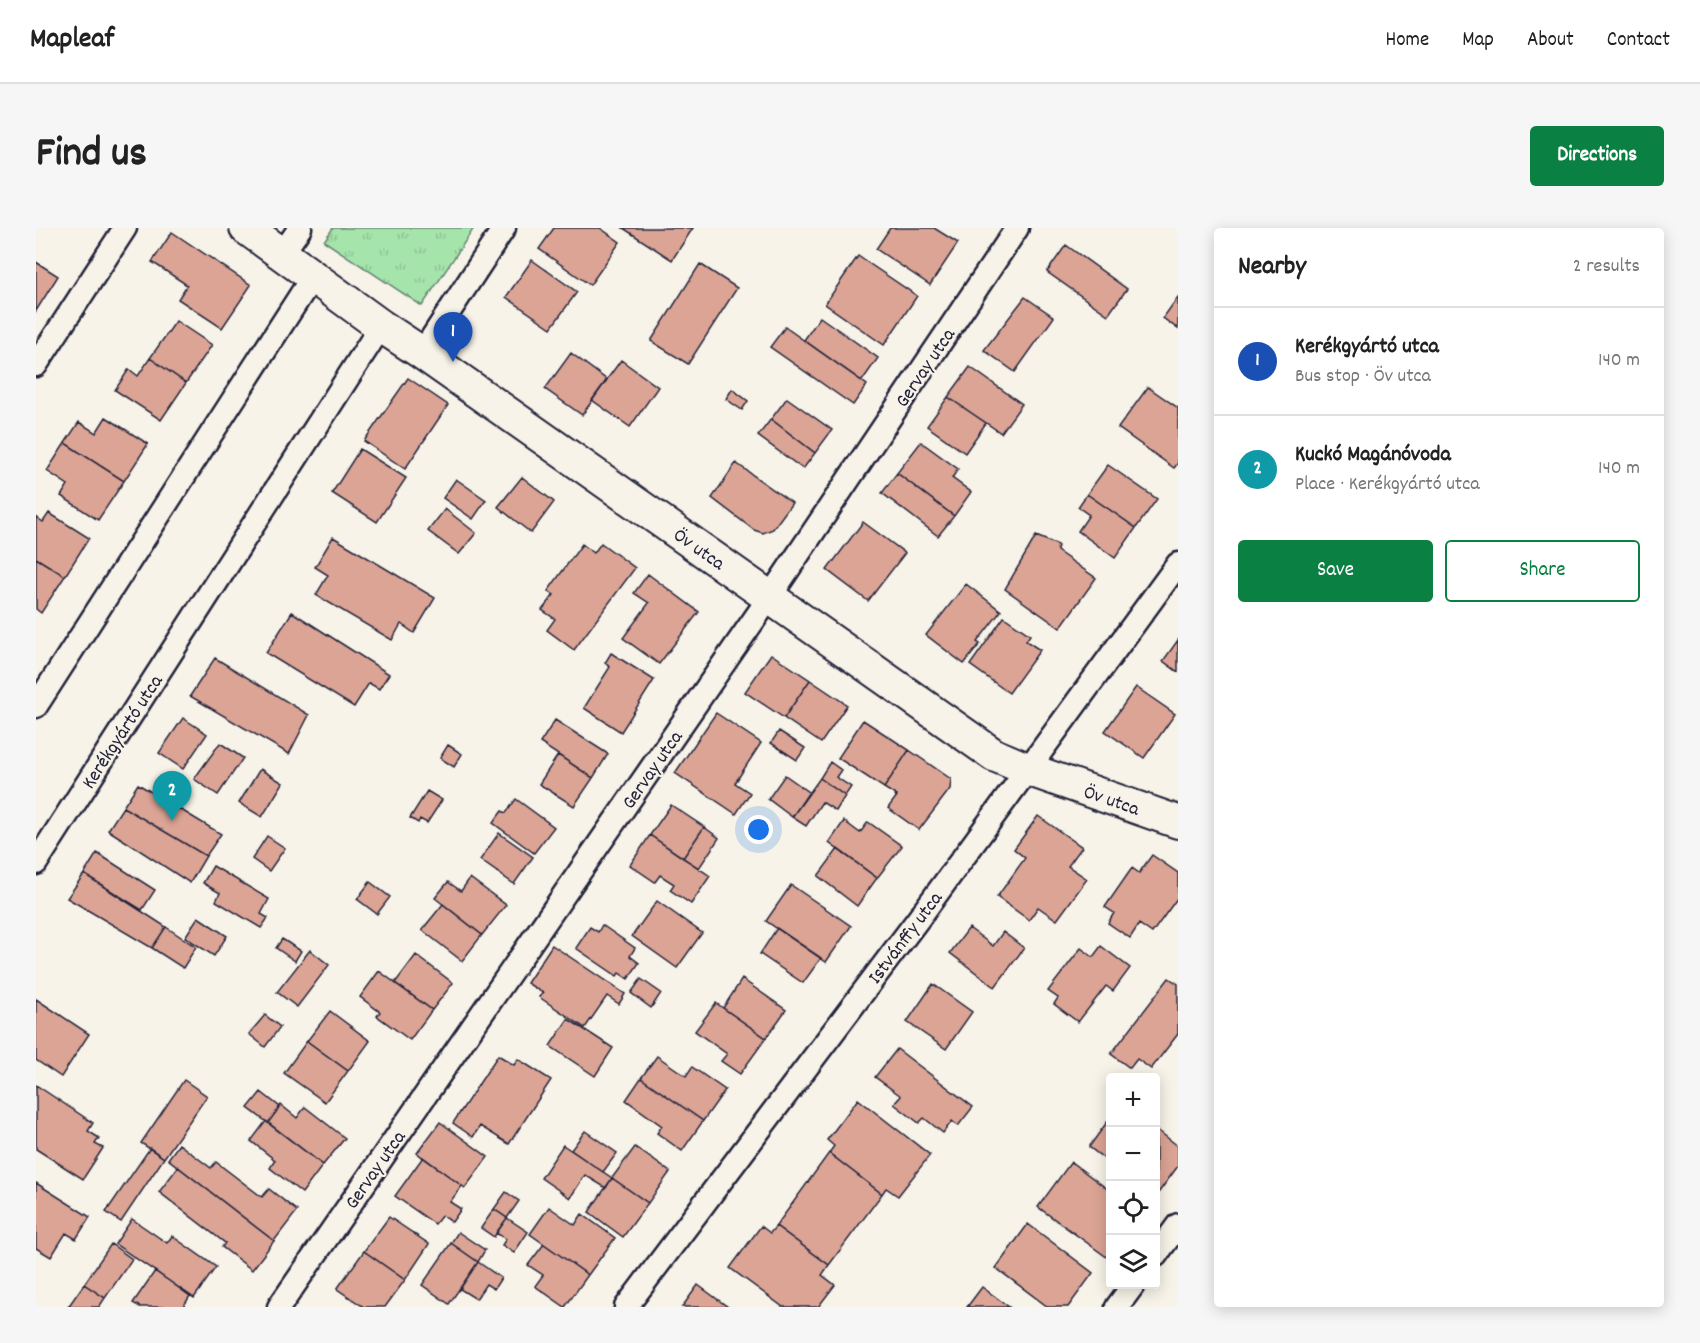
<!DOCTYPE html>
<meta charset="utf-8">
<style>
body{margin:0;font-family:Dekko,sans-serif;background:#f6f6f6;color:#222}
.controls{position:absolute;right:18px;bottom:18px;display:grid;overflow:hidden;border-radius:6px;box-shadow:0 3px 15px #0003}
.controls button{width:54px;height:54px;display:grid;place-items:center;padding:0;border:0;border-bottom:2px solid #e0e0e0;background:#fff;color:#222;font:30px sans-serif}
.you{position:absolute;left:723px;top:602px;width:21px;height:21px;margin:-15px;border:4px solid #fff;border-radius:50%;background:#1a73e8;box-shadow:0 0 0 9px #1a73e833}
.badge{display:grid;place-items:center;width:39px;height:39px;border-radius:50%;background:#0b8043;color:#fff;font-size:20px;font-weight:700}
.pin{position:absolute;translate:-50% -50px;filter:drop-shadow(0 2px 3px #0008)}
.pin::after{content:'';position:absolute;top:32px;width:21px;height:18px;background:inherit;clip-path:polygon(0 0,100% 0,50% 100%)}
.list{margin:0;padding:0;list-style:none}
h2{display:flex;justify-content:space-between;align-items:center;height:78px;margin:0;padding:0 24px;font-size:26px}
h2 small{font-size:20px;font-weight:400;color:#767676}
.list li{display:grid;grid-template-columns:39px 1fr auto;gap:18px;align-items:center;box-sizing:border-box;height:108px;padding:0 24px;border-top:2px solid #e0e0e0}
.list b{display:block;font-size:22px;white-space:nowrap}
.list p{margin:0;font-size:20px;white-space:nowrap;color:#767676}
.list em{font-size:20px;font-style:normal;color:#767676}
.actions{display:flex;gap:12px;padding:18px 24px}
.actions a{flex:1;padding:14px 0;border:2px solid #0b8043;border-radius:6px;text-align:center;font-size:21px;color:#0b8043}
.actions .main{background:#0b8043;color:#fff}
.icon{flex:none;width:33px;height:33px;fill:none;stroke:currentColor;stroke-width:2;stroke-linecap:round;stroke-linejoin:round}
.map{position:relative;flex:none;width:1142px;height:1079px;overflow:hidden;border-radius:6px}
header{display:flex;align-items:center;gap:36px;box-sizing:border-box;height:84px;padding:0 30px;background:#fff;border-bottom:2px solid #e0e0e0}
header strong{font-size:28px}
nav{display:flex;gap:33px;margin-inline-start:auto;font-size:21px}
.intro{display:flex;align-items:center;justify-content:space-between;box-sizing:border-box;height:144px;padding:0 36px}
h1{margin:0;font-size:42px}
.button{padding:15px 27px;border-radius:6px;background:#0b8043;color:#fff;font-size:21px;font-weight:700}
main{display:flex;gap:36px;padding:0 36px}
aside{flex:1;background:#fff;border-radius:6px;box-shadow:0 3px 15px #0003}
.map>svg:first-child{display:block}
.grass{fill:url(#grass-tufts);stroke:#648373;stroke-width:1.5}
.building{fill:#dba495;stroke:#22223b;stroke-width:1.5}
.lines{fill:none;stroke-linecap:round;stroke-linejoin:round}
.street-casing{stroke:#22223b;stroke-width:27}
.secondary-casing{stroke:#22223b;stroke-width:36}
.street{stroke:#f7f3e8;stroke-width:22}
.secondary{stroke:#f7f3e8;stroke-width:32}
.labels{text-anchor:middle;stroke-width:4.5;stroke-linejoin:round;paint-order:stroke}
.street-label{font-size:20px;fill:#22223b;stroke:#f7f3e8}
</style>
<header>
<strong>Mapleaf</strong>
<nav><a>Home</a><a>Map</a><a>About</a><a>Contact</a></nav>
</header>
<div class="intro"><h1>Find us</h1><a class="button">Directions</a></div>
<main>
<div class="map">
<svg width="1142" height="1079" viewBox="0 0 1142 1079">
<defs>
<pattern id="grass-tufts" width="24" height="20" patternUnits="userSpaceOnUse" patternTransform="scale(1.5)"><rect width="24" height="20" fill="#a5e4ab"/><path d="M3 7l-1-3M5 7V3M7 7l1-3M15 17l-1-3M17 17v-4M19 17l1-3" fill="none" stroke="#8ec394"/></pattern>
</defs>
<rect width="100%" height="100%" fill="#f7f3e8"/>
<filter id="ink" filterUnits="userSpaceOnUse"><feTurbulence type="fractalNoise" baseFrequency=".0167" numOctaves="2"/><feDisplacementMap in="SourceGraphic" scale="12" xChannelSelector="R" yChannelSelector="G"/><feConvolveMatrix kernelMatrix="1 2 1 2 8 2 1 2 1" color-interpolation-filters="sRGB"/></filter>
<g filter="url(#ink)">
<path class="grass" d="M297 0H438L386 78 288 13Z"/>
<path class="building" d="M518 0H564L584 14 554 57 503 21Z
M587 0H657L636 32Z
M854 0H898L922 15 894 57 840 21Z
M136 4 215 57 186 100 142 71 151 57 116 34Z
M1030 17 1091 61 1072 87 1011 44Z
M822 28 881 68 848 117 789 76Z
M496 32 541 64 515 100 470 69Z
M0 34 22 48 0 83Z
M664 36 701 60 652 136 615 113Z
M989 69 1018 89 979 144 948 122Z
M1142 69V101L1127 90Z
M784 89 842 130 826 153 768 112Z
M140 93 176 117 150 155 114 130Z
M749 99 831 157 817 177 734 119Z
M535 125 571 152 546 187 509 161Z
M114 130 150 155 125 192 79 162 93 141 102 148Z
M585 132 622 159 594 199 556 172Z
M934 139 986 176 965 205 912 169Z
M372 150 412 177 369 241 328 213Z
M1112 159 1142 180V235L1138 240 1082 200Z
M696 161 712 173 706 182 690 171Z
M912 169 950 195 929 225 891 198Z
M751 170 796 202 779 225 735 191Z
M70 189 112 216 88 253 29 215 43 194 60 205Z
M735 191 779 225 767 241 722 208Z
M885 214 922 241 916 250 935 264 918 288 861 245Z
M29 215 88 253 62 292 25 268 32 257 11 243Z
M324 221 370 250 341 294 296 265Z
M700 235 756 275 737 301 727 305 718 302 676 270Z
M1072 237 1121 271 1100 300 1051 266Z
M861 245 918 288 902 308 846 265Z
M486 249 518 274 495 305 462 279Z
M420 251 450 272 437 291 407 270Z
M1051 266 1100 300 1079 330 1042 303 1053 287 1042 279Z
M409 281 440 305 423 326 392 303Z
M13 285 53 310 29 348 0 330V289L7 294Z
M827 294 869 325 832 373 791 342Z
M1000 308 1022 317 1021 323 1060 350 1024 400 969 361Z
M297 309 399 370 378 405 365 396 356 412 280 367 292 347 279 339Z
M565 315 599 340 538 422 511 402 519 391 506 382 518 367 512 363 546 316 558 325Z
M0 330 29 348 5 385 0 381Z
M612 346 663 384 623 436 587 410 613 375 598 365Z
M930 356 965 383 941 414 944 416 928 436 890 407Z
M256 384 353 446 343 461 333 455 318 479 230 425Z
M968 389 994 407 990 413 1004 422 973 465 934 437Z
M1142 412V444L1127 433Z
M575 425 618 452 585 504 548 480 574 439 569 435Z
M735 426 774 452 748 490 709 464Z
M179 430 273 487 253 526 154 468Z
M774 452 811 477 785 515 748 490Z
M1100 459 1139 486 1108 530 1069 503Z
M680 485 725 515 699 555 714 565 700 586 639 545Z
M147 490 171 506 147 541 123 525Z
M519 492 572 526 557 550 504 515Z
M827 492 873 522 848 560 802 530Z
M743 503 769 520 761 532 735 515Z
M184 515 207 530 182 567 158 551Z
M412 517 426 526 418 539 404 530Z
M873 522 915 551 914 561 883 602 852 580 861 568 848 560Z
M522 527 557 550 538 578 503 556Z
M794 534 805 542 800 549 815 559 809 568 784 550Z
M224 541 247 555 226 589 203 575Z
M749 547 773 564 756 589 732 571Z
M784 550 809 568 800 583 786 574 770 598 756 589Z
M102 556 185 606 170 628 87 579Z
M391 563 406 572 391 595 384 591 382 595 374 590Z
M480 571 518 599 498 625 457 595 466 583 470 585Z
M635 577 668 599 647 630 614 607Z
M87 579 170 628 154 655 72 602Z
M1002 588 1046 619 1032 638 1051 651 1021 692 1002 679 993 692 961 669 989 630 978 621Z
M808 593 824 605 832 594 866 618 841 650 793 615Z
M668 599 683 610 663 640 647 630Z
M463 605 497 629 478 656 444 632Z
M614 607 674 648 655 676 634 662 638 656 624 647 619 654 594 637Z
M231 608 249 620 233 643 216 631Z
M802 621 841 650 821 678 782 648Z
M61 625 119 662 106 682 48 646Z
M1116 627 1142 645V669L1116 705 1103 696 1094 710 1072 695 1078 685 1069 679 1096 640 1103 645Z
M177 638 233 671 225 686 232 690 225 700 180 673 184 665 167 655Z
M48 646 130 699 116 720 31 670Z
M434 650 470 677 446 707 399 670 412 654 425 663Z
M334 654 354 669 341 686 321 671Z
M755 657 815 698 790 734 730 693Z
M621 673 666 705 641 740 596 708Z
M407 676 446 707 426 733 386 702Z
M162 689 191 708 178 728 149 709Z
M566 697 599 720 594 728 603 735 592 751 583 745 581 748 540 720 554 699 562 704Z
M130 699 160 719 147 740 116 720Z
M741 700 785 730 767 755 724 726Z
M933 700 957 718 967 704 988 720 959 759 914 725Z
M246 711 265 723 259 733 240 720Z
M516 717 589 766 583 776 571 768 549 800 503 769 507 765 491 755Z
M1065 718 1094 740 1077 763 1070 758 1042 794 1018 776 1022 770 1012 763 1045 720 1057 729Z
M274 722 293 737 261 779 241 764Z
M380 727 417 755 396 782 359 755Z
M343 743 396 782 374 812 341 788 344 784 324 769Z
M1133 750 1142 756V806L1115 841 1101 831 1094 840 1075 826Z
M605 751 625 765 615 780 595 765Z
M706 751 750 782 730 810 687 780Z
M897 756 936 784 910 821 871 794Z
M0 771 53 806 25 849 0 832Z
M680 775 730 810 704 846 685 833 691 826 659 803Z
M294 783 334 813 312 843 271 813Z
M229 787 244 799 229 819 213 806Z
M532 791 577 820 559 848 514 818Z
M271 813 312 843 289 874 248 845Z
M861 821 937 879 922 898 916 893 907 905 888 890 883 895 858 876 865 868 839 849Z
M462 827 478 837 482 831 515 852 473 916 444 898 437 909 417 895Z
M621 828 650 848 656 839 689 862 667 893 605 850Z
M605 850 667 893 646 923 621 905 626 898 590 872Z
M148 852 171 868 128 930 105 915Z
M0 857 57 895 52 903 63 910 59 916 67 920 47 951 0 921Z
M225 864 244 879 232 895 212 880Z
M822 871 894 927 862 968 850 960 846 966 793 925 798 918 791 912Z
M245 877 261 890 269 879 309 910 287 937 232 895Z
M1074 890V935L1053 919Z
M230 893 287 937 266 965 234 940 239 932 215 913Z
M404 894 452 929 429 960 381 925Z
M1120 901 1142 918V938L1120 968Z
M549 903 581 925 567 944 535 922Z
M143 916 175 940 180 934 226 969 233 961 261 983 238 1013 132 931Z
M527 917 576 950 570 960 549 947 534 970 505 950Z
M599 919 634 944 612 975 576 950Z
M114 920 128 930 85 994 70 984Z
M793 925 846 966 793 1037 740 998Z
M387 929 426 958 414 974 425 981 416 994 406 987 399 996 359 968Z
M1035 934 1074 963V1027L1072 1030 1002 979Z
M142 939 238 1013 216 1042 186 1019 189 1015 123 964Z
M576 950 612 975 587 1009 553 984Z
M0 955 54 989 40 1011 30 1005 15 1029 0 1020Z
M470 964 483 973 471 990 458 981Z
M513 979 539 997 546 986 579 1010 552 1047 494 1006Z
M458 981 471 990 458 1009 445 1000Z
M353 989 393 1016 369 1052 328 1023Z
M471 990 492 1004 478 1025 466 1017 470 1011 460 1005Z
M96 991 131 1015 136 1008 180 1039 158 1070 79 1016Z
M992 996 1057 1045 1032 1079H1012L960 1040Z
M725 998 734 1005 740 998 793 1037 786 1047 799 1057 782 1079H747L694 1040Z
M422 1004 449 1022 442 1034 415 1015Z
M415 1015 442 1034 413 1076 386 1057Z
M75 1016 96 1031 69 1070 48 1056Z
M508 1016 552 1047 529 1079 499 1058 507 1047 492 1037Z
M328 1023 369 1052 349 1079H328L301 1061Z
M442 1034 465 1050 458 1061 450 1056 440 1071 424 1061Z
M119 1043 154 1068 147 1079H104L97 1075Z
M48 1056 69 1070 63 1079H32Z
M662 1057 692 1079H646Z
M946 1059 973 1079H931Z"/>
<g class="lines">
<g class="street-casing">
<path id="street" d="M246 26 264 0
M386 125 468 0
M0 137 89 0
M0 478 277 48
M0 635 345 98
M1120 1027 1142 997
M243 1079 733 370 981 0
M590 1079 883 690 1142 336
M1081 1079 1098 1056"/>
</g>
<g class="secondary-casing">
<path id="secondary" d="M210 0 345 98 386 125 958 527 991 541 1142 594"/>
</g>
<use href="#street" class="street"/>
<use href="#secondary" class="secondary"/>
</g>
</g>
<g class="labels">
<g class="street-label">
<text transform="translate(888 139) rotate(-56)" y="7">Gervay utca</text>
<text transform="translate(664 320) rotate(35)" y="7">Öv utca</text>
<text transform="translate(85 503) rotate(-57)" y="7">Kerékgyártó utca</text>
<text transform="translate(615 541) rotate(-55)" y="7">Gervay utca</text>
<text transform="translate(1076 571) rotate(19)" y="7">Öv utca</text>
<text transform="translate(868 709) rotate(-53)" y="7">Istvánffy utca</text>
<text transform="translate(338 941) rotate(-55)" y="7">Gervay utca</text>
</g>
</g>
</svg>
<div class="controls">
<button>+</button>
<button>−</button>
<button><svg class="icon" aria-label="locate" viewBox="0 0 24 24"><circle cx="12" cy="12" r="6"/><path d="M12 2v4M12 18v4M2 12h4M18 12h4"/></svg></button>
<button><svg class="icon" aria-label="layers" viewBox="0 0 24 24"><path d="M12 4l9 5-9 5-9-5zM3 14l9 5 9-5"/></svg></button>
</div>
<div class="you"></div>
<div class="pin badge" style="left:417px;top:134px;background:#1a4fb4">1</div>
<div class="pin badge" style="left:136px;top:593px;background:#0f9aa8">2</div>
</div>
<aside>
<h2>Nearby<small>2 results</small></h2>
<ul class="list">
<li><span class="badge" style="background:#1a4fb4">1</span><div><b>Kerékgyártó utca</b><p>Bus stop · Öv utca</p></div><em>140 m</em></li>
<li><span class="badge" style="background:#0f9aa8">2</span><div><b>Kuckó Magánóvoda</b><p>Place · Kerékgyártó utca</p></div><em>140 m</em></li>
</ul>
<div class="actions"><a class="main">Save</a><a>Share</a></div>
</aside>
</main>
